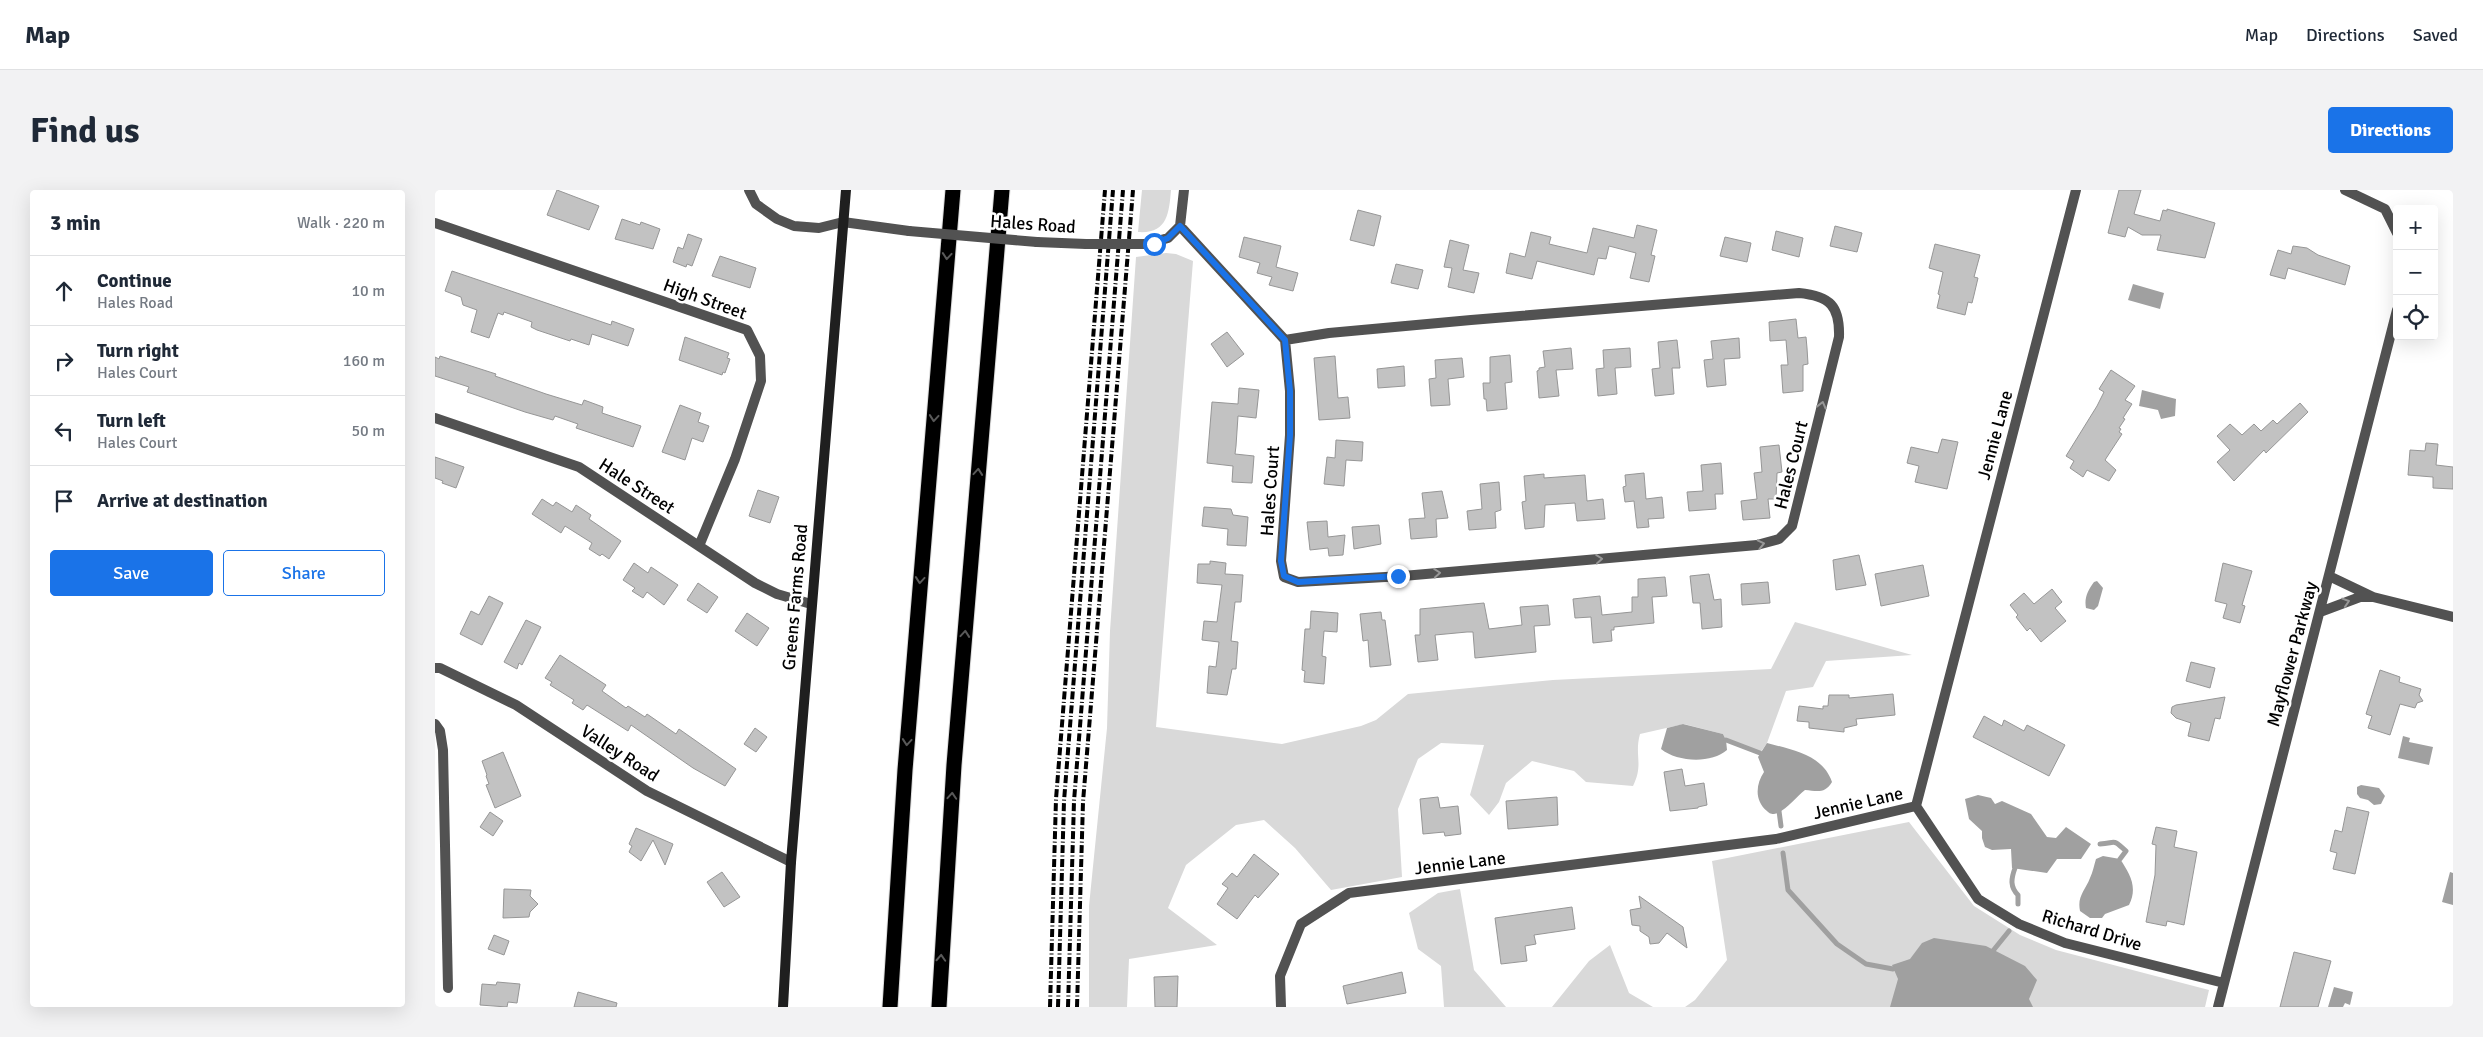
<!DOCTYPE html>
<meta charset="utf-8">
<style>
body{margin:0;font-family:Signika,sans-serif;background:#f2f2f3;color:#1f2937}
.controls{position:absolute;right:15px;top:15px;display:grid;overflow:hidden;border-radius:5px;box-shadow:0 5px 20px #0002}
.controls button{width:45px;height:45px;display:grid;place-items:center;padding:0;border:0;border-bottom:1px solid #e0e1e3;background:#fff;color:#1f2937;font:25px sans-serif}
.stop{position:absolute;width:15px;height:15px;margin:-11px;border:4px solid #1a73e8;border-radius:50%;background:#fff}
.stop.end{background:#1a73e8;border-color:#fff;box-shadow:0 1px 5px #0008}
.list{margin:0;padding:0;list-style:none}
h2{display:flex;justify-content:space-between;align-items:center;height:65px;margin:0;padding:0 20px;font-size:21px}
h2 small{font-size:16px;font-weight:400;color:#747a83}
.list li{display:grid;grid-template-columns:32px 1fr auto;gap:15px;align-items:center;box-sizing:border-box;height:70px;padding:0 20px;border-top:1px solid #e0e1e3}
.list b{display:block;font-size:19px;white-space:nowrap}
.list p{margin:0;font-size:16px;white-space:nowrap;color:#747a83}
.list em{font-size:16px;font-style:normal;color:#747a83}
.actions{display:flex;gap:10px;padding:15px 20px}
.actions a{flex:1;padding:11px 0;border:1px solid #1a73e8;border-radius:5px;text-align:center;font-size:18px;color:#1a73e8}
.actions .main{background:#1a73e8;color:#fff}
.icon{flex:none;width:28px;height:28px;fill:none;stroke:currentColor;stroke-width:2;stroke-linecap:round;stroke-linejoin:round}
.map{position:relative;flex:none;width:2018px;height:817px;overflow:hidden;border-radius:5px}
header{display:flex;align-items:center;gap:30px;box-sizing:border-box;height:70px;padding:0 25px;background:#fff;border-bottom:1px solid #e0e1e3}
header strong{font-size:24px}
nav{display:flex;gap:28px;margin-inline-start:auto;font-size:18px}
.intro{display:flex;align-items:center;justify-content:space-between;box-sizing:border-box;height:120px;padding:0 30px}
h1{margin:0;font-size:35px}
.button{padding:12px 22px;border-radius:5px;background:#1a73e8;color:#fff;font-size:18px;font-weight:700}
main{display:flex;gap:30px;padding:0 30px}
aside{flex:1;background:#fff;border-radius:5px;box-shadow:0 5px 20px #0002}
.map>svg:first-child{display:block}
.green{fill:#d9d9d9}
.water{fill:#a0a0a0}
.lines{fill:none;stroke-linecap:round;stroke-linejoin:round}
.stream{stroke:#a0a0a0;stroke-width:5}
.building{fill:#c2c2c2;stroke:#969696}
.motorway-casing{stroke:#dbdbdb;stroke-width:17}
.minor{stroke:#525252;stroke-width:10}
.secondary{stroke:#1f1f1f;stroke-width:10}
.motorway{stroke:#000;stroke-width:15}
.rail{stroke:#000;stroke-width:4;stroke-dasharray:8 2.5 1 2.5;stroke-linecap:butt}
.minor-bridge{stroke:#525252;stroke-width:10}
.oneway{stroke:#595959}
.oneway2{stroke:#979797}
.route{stroke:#1a73e8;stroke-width:6}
.labels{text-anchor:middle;stroke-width:5;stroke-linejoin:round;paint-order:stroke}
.street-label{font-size:18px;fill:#000;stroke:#fff}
</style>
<header>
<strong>Map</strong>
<nav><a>Map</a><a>Directions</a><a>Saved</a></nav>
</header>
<div class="intro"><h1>Find us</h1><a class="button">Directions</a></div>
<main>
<aside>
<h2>3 min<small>Walk · 220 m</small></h2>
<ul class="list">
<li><svg class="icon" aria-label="ahead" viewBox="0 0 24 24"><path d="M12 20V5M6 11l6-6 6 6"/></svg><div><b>Continue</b><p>Hales Road</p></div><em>10 m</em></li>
<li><svg class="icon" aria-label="right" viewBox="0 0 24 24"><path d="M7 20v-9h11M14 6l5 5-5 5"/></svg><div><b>Turn right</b><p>Hales Court</p></div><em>160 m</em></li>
<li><svg class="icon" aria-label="left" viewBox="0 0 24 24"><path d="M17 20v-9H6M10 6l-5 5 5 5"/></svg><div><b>Turn left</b><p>Hales Court</p></div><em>50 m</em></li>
<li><svg class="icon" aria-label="arrive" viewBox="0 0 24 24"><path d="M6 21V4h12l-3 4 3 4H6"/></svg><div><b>Arrive at destination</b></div></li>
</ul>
<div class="actions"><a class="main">Save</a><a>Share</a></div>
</aside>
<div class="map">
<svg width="2018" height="817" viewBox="0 0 2018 817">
<rect width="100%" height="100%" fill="#fff"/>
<path class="green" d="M707 0H736C734 24 732 44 703 42Z
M731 63 741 64 758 71 721 537 847 554 926 536 941 530 973 504 1118 490 1336 479 1360 432 1477 465 1391 471 1378 497 1351 501 1332 553 1325 563 1291 550 1288 544 1249 534 1205 544C1199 566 1209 574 1198 596L1151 592 1139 581 1097 571 1071 593 1064 612 1054 625 1035 605 1049 555 1006 553 983 569 963 619 967 687 896 700 860 658 829 630 801 635 751 675 733 718 782 755 694 769 692 817H654V716L672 538 675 441 701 67Z
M1474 632 1539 716 1585 745 1621 760 1774 800 1770 817H1250L1260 810 1292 770 1277 671Z
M1025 699 1039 780 1071 817H1009L1006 776 983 759 974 723 1003 703Z
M1175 755 1194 803 1218 817H1117L1154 771Z"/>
<path class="water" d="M1698 94 1729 103 1725 119 1693 110Z
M1707 200 1741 209 1740 226 1726 229 1723 220 1704 216Z
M1662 391 1668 398 1663 416 1659 420 1651 418C1649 408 1653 400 1659 392Z
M1248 534 1288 544 1291 550 1292 560C1276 574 1242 572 1226 559L1232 538Z
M1968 546 1975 548 1974 552 1998 557 1994 575 1963 568Z
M1332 553C1358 560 1388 565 1397 592 1390 604 1382 601 1370 600 1361 607 1350 622 1339 624 1335 624 1334 623 1332 621 1319 610 1321 594 1329 582L1323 567Z
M1926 595 1944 598 1950 606 1946 614 1939 615 1933 610 1925 608 1922 604V597Z
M1543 605 1556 608 1560 614 1567 611 1596 624 1612 647 1621 648 1631 637 1656 654 1646 669H1622L1612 683 1577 678 1576 659 1557 660 1550 657 1547 648V641L1534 629 1530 609Z
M1668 666 1685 669C1695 684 1703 697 1694 715L1670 724 1667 728H1655L1645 721C1642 706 1650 701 1655 688 1658 682 1659 675 1661 669Z
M2015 682 2018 683V715L2007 712Z
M1499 748 1551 756 1590 776 1602 790 1594 809 1598 817H1455L1463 789 1457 775 1475 769 1487 753Z
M1899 797 1918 802 1915 815 1910 813 1908 817H1893Z"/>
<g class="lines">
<path class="stream" d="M1291 550 1325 563
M1344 621 1346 636
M1665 654C1682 653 1677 648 1691 661L1685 669
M1348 663 1353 700 1402 754 1431 774 1458 779
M1580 678C1576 689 1575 697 1583 705V714
M1557 762 1574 741"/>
</g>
<path class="building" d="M122 0 164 16 154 40 112 25Z
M1684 0H1706L1699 24 1725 31 1728 20 1732 21V19L1780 33 1770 68 1722 60 1726 45H1707L1693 37 1690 47 1673 43Z
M923 20 946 26 939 56 915 50Z
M187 29 205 35 206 32 225 39 218 59 180 49Z
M1202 35 1222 40 1216 65 1220 66 1214 92 1195 88 1201 63 1174 56 1171 69 1163 68 1159 85 1102 71 1097 89 1071 83 1075 63 1090 67 1096 42 1116 47 1114 54 1152 63 1158 38 1199 48Z
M1400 36 1427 43 1422 62 1395 56Z
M1341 41 1368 48 1364 67 1337 60Z
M253 44 267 49 257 76 252 74 251 77 238 72 243 57 248 59Z
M809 47 846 56 841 77 863 83 858 101 834 95 837 87 822 83 825 73 804 67Z
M1290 47 1316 53 1312 72 1285 66Z
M1015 50 1034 55 1028 80 1044 83 1039 103 1013 97 1017 78 1009 77Z
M1500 54 1545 65 1539 87 1543 88 1539 105 1537 113 1533 112 1530 125 1502 118 1505 105 1503 104 1508 82 1494 78Z
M1858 56 1872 58 1883 65 1915 76 1910 95 1853 78 1850 89 1835 85 1843 60 1856 64Z
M285 66 321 78 315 98 277 86Z
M961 74 988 80 983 99 956 93Z
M17 81 176 135 177 131 199 139 193 156 157 144 154 155 136 149 135 151 102 140 96 137 97 132 69 122 68 125 63 123 54 148 36 142 42 120 28 115 26 107 10 101Z
M1361 129 1363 148 1371 147 1372 158 1373 174 1368 175V201L1348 203 1346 175H1353L1351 150 1335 151 1334 132Z
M792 142 809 164 792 177 776 154Z
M250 147 294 163 292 168 295 169 290 183 288 182 287 185 244 170Z
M1304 148 1305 168 1289 169 1291 195 1272 197 1269 170 1278 169 1276 151Z
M1242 150 1245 178H1237L1239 204 1220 206 1217 179 1225 178 1223 152Z
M1136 158 1138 179 1121 180 1124 206 1104 208 1102 181 1104 180V178L1110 177 1108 161Z
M1195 158 1196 177 1180 178 1182 204 1163 206 1161 179 1169 178 1168 160Z
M1075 165 1077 192 1070 193 1072 219 1052 221 1051 209H1049L1048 193H1055V167Z
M5 166 61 184 60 186 111 204 147 215 149 210 168 217 167 223 206 236 198 257 141 238 143 234 120 226 118 230 90 222 32 202 34 197 0 186V167L4 169Z
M900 166 903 208 913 207 915 228 884 230 879 168Z
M1027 168 1029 187 1013 189 1015 215 996 216 994 189 1001 188 1000 170Z
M969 176 970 196 943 198 942 179Z
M1676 180 1700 196 1690 210 1697 214 1688 228 1690 229 1684 238 1686 239 1684 242 1687 244 1670 270 1681 280 1674 291 1652 280 1648 287 1635 278 1639 271 1631 266 1662 216 1669 202 1664 199Z
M804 198 824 200 821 228 803 226 801 256 800 264 819 266 817 293 797 292 798 276 772 273 777 212 803 214Z
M1865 213 1873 222 1831 263 1829 260 1799 291 1782 272 1795 260 1782 246 1795 234 1807 245 1819 234 1826 241 1838 230 1842 234Z
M245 215 266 223 263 232 274 236 268 252 257 248 250 270 227 262Z
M1507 249 1523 252 1512 299 1480 292 1484 276 1472 273 1476 257 1503 263Z
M901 250 928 252 927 271 911 270 909 296 889 294 892 267 900 268Z
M1991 253 2003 254 2001 275 2018 277V299L1998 298V287L1973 285 1975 260 1990 261Z
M1344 255 1347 282 1342 283 1341 309H1333L1335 328 1308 330 1306 311 1322 309 1319 283 1327 282 1325 257Z
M0 267 29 277 21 298 7 293 8 291 0 288Z
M1286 273 1288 304H1280L1281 319 1254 321 1252 302 1268 301 1266 275Z
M1209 283 1211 309 1227 307 1229 328 1213 329 1214 337 1202 338 1199 311 1190 312 1188 297 1191 296 1190 285Z
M1109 284V288L1150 285 1152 311 1168 309 1170 329 1142 331 1140 313 1110 315 1109 337 1090 339 1087 312 1091 311 1089 286Z
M1064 292 1066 320 1060 322 1061 338 1034 340 1032 321 1047 319 1045 294Z
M323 300 344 307 335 333 314 326Z
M1007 301 1013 328 1001 329 1002 347 976 349 974 329 990 328 987 303Z
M107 309 118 316 121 312 137 322 141 315 156 325 154 329 186 351 174 369 167 364 165 366 154 359 157 353 130 336 126 343 97 324Z
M769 317 796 319 798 325 813 327 811 356 792 355 793 339 767 336Z
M892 331 893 347 910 345 908 365 894 366 893 358 875 360 872 332Z
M944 335 946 354 919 359 917 337Z
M1424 365 1431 395 1401 400 1398 370Z
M775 371 791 373 790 384 808 385 806 412H800L796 451 803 452 801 479H797L792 505 772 503 774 476 781 477 784 452 767 450 769 431 782 432 787 395 762 393 763 374H775Z
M199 373 213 383 216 377 243 395 229 415 212 402 208 408 197 401 200 398 188 390Z
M1788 373 1817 381 1807 415 1810 416 1805 433 1788 428 1792 414 1780 411Z
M1488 375 1494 406 1446 416 1440 384Z
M1274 384 1279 410 1286 409 1287 437 1267 439 1265 413H1258L1255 386Z
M1230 387 1232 406 1217 407 1219 433 1179 437V440H1176L1177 451 1158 453 1156 427 1140 428 1138 409 1165 406 1167 425 1197 422V407H1203V389Z
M1333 392 1335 413 1307 415 1306 394Z
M263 393 283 407 272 423 252 410Z
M1617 399 1627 412 1620 418 1631 431 1606 452 1595 438 1592 441 1581 427 1583 425 1575 415 1589 403 1599 414Z
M54 406 68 413 47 455 25 444 36 421 44 425Z
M1049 413 1054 439 1087 435 1085 417 1113 415 1115 435 1099 436 1101 462 1040 468 1038 442H1032L1000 445 1003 470 983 472 980 445H985V419Z
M876 421 903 423 902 442 889 441 887 466 891 467 889 494 869 492 870 481 867 480 870 439H875Z
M946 422 947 430H950L956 475 935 477 933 450 928 451 925 424Z
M312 423 334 438 322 456 300 441Z
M91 430 106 437 87 475 84 473 82 479 69 472Z
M125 465 171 495 167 501 191 518 193 516 210 527 212 524 241 544 244 539 301 579 290 596 258 578 196 535 193 541 152 515 148 520 137 513 139 510 115 495 117 492 110 488Z
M1756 472 1780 478 1775 498 1751 491Z
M1945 480 1965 487 1964 492 1986 499 1984 505 1988 511 1982 513 1980 518 1965 514 1955 545 1933 538 1937 526 1931 524Z
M1458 504 1460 525 1421 529 1422 535 1409 538V542L1374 538V532L1362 531 1364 516 1388 519V516H1393L1394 505H1414V508Z
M1790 507 1785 529 1780 528 1774 551 1753 546 1756 533 1741 528 1736 523 1737 517 1741 515Z
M1549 526 1567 536 1569 530 1589 541 1592 535 1630 555 1614 586 1538 547Z
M320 538 332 547 321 562 309 554Z
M68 562 86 606 60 618 51 595 54 594 51 586 52 585 47 571Z
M1247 579 1250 596 1269 593 1272 615 1263 617V618L1235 621 1229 582Z
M1003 607 1005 618 1023 616 1026 644 1010 646 1009 642 988 644 985 609Z
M1122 607 1123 635 1073 639 1071 611Z
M1912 617 1934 622 1920 684 1898 679 1902 663 1895 661 1900 640 1907 642Z
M55 622 68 631 58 646 45 637Z
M1721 637 1742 641 1739 657 1762 662 1749 735 1732 731 1731 736 1711 732 1720 685 1721 655 1717 654Z
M201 638 238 654 230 675 218 650 206 671 194 662 197 656 194 654Z
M819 664 844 684 823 708 820 705 802 729 782 714 793 698 787 694 797 683 802 687Z
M287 682 305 707 289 717 272 692Z
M69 699 96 700 95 706 103 714 95 722 94 727 68 728Z
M1204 706 1248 737 1252 758 1232 743 1224 753 1215 754 1214 747 1205 741V736L1197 735 1195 720 1206 718Z
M1137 717 1140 739 1099 745 1101 754 1090 756 1092 771 1066 774 1060 728Z
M59 745 74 751 69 765 53 759Z
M1859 762 1896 771 1883 817H1845Z
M967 782 971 803 912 814 908 796Z
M743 786 742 817H720L719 787Z
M62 792 85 794 82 813 73 812 72 817 45 815 47 794 61 795Z
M143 802 182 813 181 817H139Z"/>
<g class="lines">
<g class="motorway-casing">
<path id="motorway" d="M455 817 470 580 518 0
M504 817 519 575 567 0"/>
</g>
<path class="minor" d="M314 0 321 14 342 29 359 36 384 38 408 32 474 41
M1910 0 1950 19 1962 43
M0 33 312 140 325 166 326 191 300 269 264 356
M745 36 850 150 855 201V245L846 371 849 387 863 392 968 386 1322 355 1344 349 1357 336 1404 147C1405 116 1395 106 1364 103L1036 130 894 143 850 150
M602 52 651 54
M712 54 733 48 745 36 749 0
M0 228 144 277 320 393 342 404 376 414
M1894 386 1938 407 2018 427
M1885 422 1925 407H1937
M0 478H5L81 515 212 601 356 672
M0 534 5 541 8 560 13 798
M1481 616 1543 709 1584 734 1630 753 1789 793
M846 817 845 786 866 734 914 703 1341 649 1481 616 1641 0
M1783 817 1962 120"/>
<path class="secondary" d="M348 817 356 672 411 0"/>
<use href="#motorway" class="motorway"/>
<path class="rail" d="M615 817 621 609 670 0
M623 817 629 611 678 0
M633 817 639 611 688 0
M642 817 648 612 698 0"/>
<path class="minor-bridge" d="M474 41 602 52
M651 54H712"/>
</g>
<defs><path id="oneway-chevron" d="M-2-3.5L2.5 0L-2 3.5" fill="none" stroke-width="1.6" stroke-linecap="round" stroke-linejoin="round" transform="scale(1.25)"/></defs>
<g class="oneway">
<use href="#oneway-chevron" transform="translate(512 66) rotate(95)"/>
<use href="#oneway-chevron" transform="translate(499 228) rotate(95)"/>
<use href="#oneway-chevron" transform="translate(543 282) rotate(-85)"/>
<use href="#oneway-chevron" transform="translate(485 390) rotate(95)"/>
<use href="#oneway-chevron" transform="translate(530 444) rotate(-85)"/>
<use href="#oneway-chevron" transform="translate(472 552) rotate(95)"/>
<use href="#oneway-chevron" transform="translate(517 606) rotate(-86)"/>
<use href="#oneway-chevron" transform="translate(506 768) rotate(-87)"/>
</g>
<g class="oneway2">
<use href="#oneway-chevron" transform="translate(1387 215) rotate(-76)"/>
<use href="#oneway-chevron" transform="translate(1326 354) rotate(-13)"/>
<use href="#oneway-chevron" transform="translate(1164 369) rotate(-5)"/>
<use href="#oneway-chevron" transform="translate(1002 383) rotate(-5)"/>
<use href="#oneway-chevron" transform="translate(1911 412) rotate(-18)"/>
</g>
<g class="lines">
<path class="route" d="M719 54 733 48 745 36 850 150 855 201V245L846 371 849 386 863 392 963 386"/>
</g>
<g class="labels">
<g class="street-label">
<text transform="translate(598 34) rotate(4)" y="6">Hales Road</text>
<text transform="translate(270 109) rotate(20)" y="6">High Street</text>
<text transform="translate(1560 245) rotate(-75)" y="6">Jennie Lane</text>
<text transform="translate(1356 275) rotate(-76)" y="6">Hales Court</text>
<text transform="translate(202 296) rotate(33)" y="6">Hale Street</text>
<text transform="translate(835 301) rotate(-86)" y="6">Hales Court</text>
<text transform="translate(360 407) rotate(-85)" y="6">Greens Farms Road</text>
<text transform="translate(1857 464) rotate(-75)" y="6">Mayflower Parkway</text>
<text transform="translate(185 563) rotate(33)" y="6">Valley Road</text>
<text transform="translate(1423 613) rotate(-13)" y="6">Jennie Lane</text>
<text transform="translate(1025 673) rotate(-7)" y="6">Jennie Lane</text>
<text transform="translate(1657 740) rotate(17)" y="6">Richard Drive</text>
</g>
</g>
</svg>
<div class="controls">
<button>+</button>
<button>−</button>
<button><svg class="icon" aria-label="locate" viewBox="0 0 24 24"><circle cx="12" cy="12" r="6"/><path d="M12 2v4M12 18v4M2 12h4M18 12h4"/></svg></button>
</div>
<div class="stop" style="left:719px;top:54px"></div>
<div class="stop end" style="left:963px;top:386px"></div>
</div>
</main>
